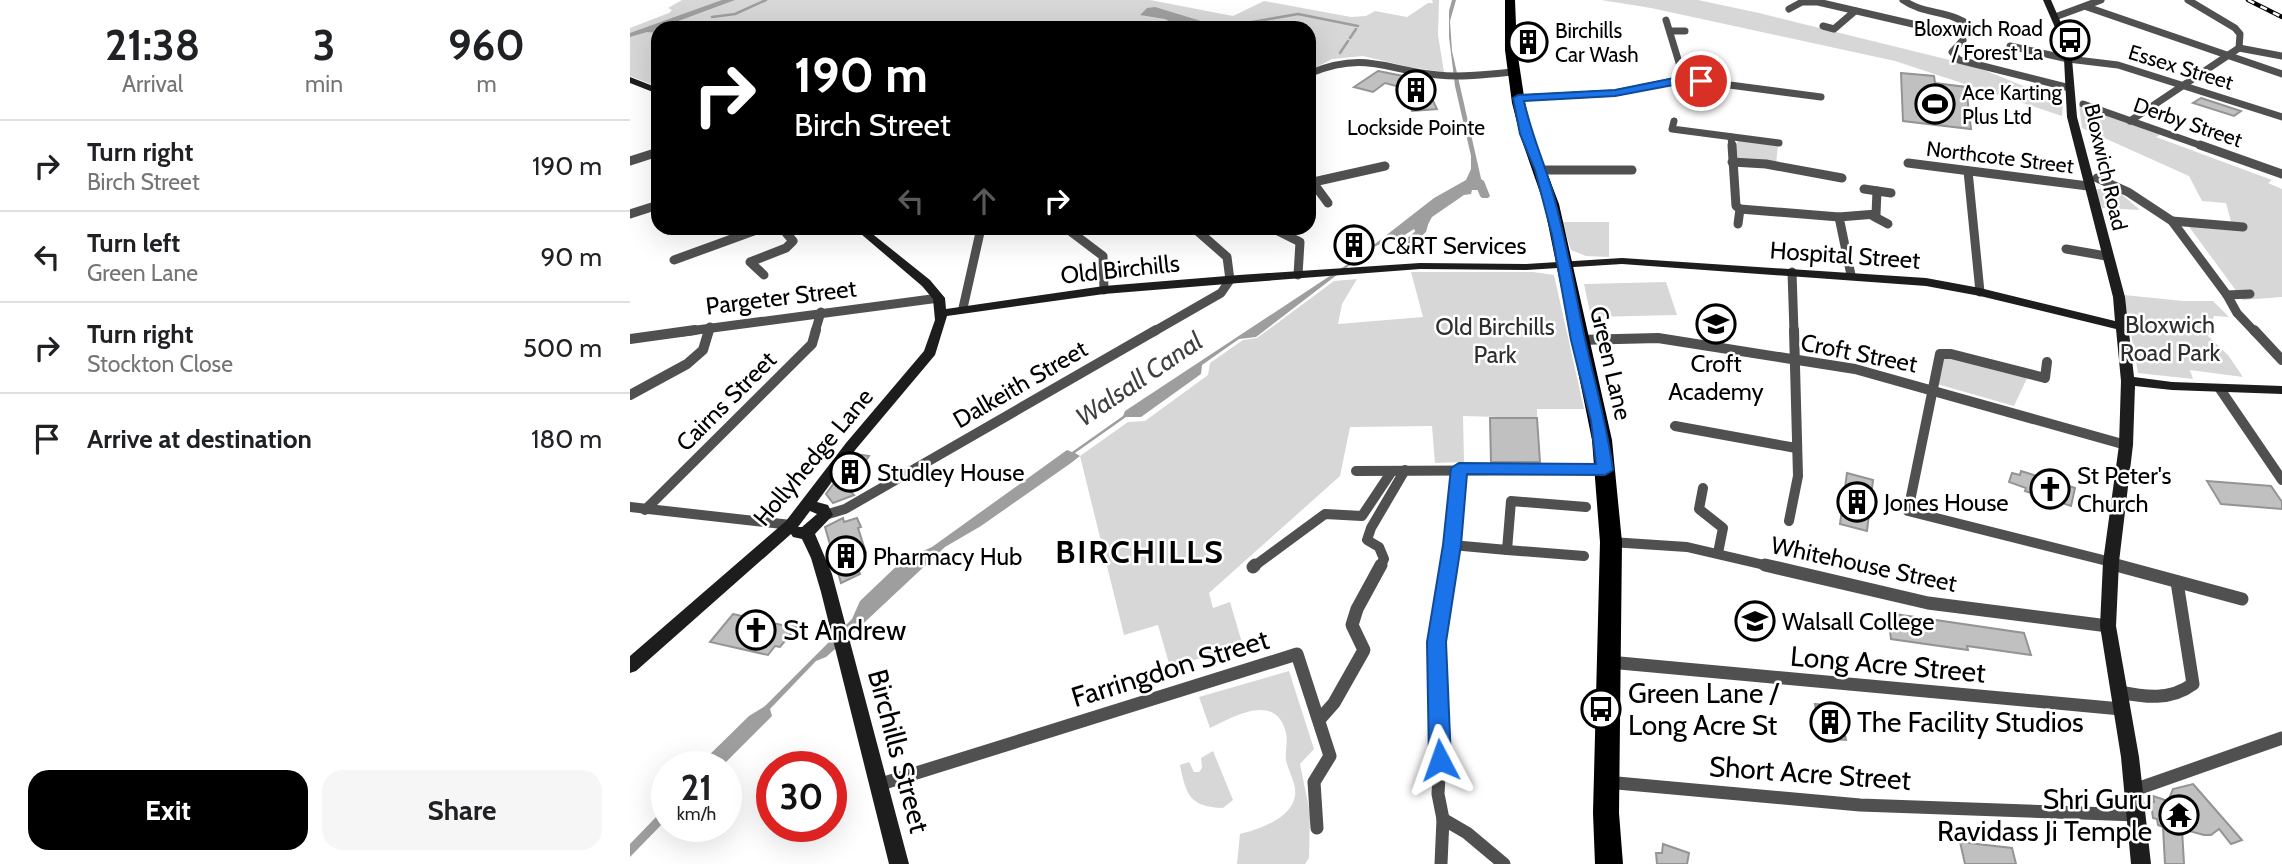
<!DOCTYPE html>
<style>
body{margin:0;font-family:Cabin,sans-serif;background:#f6f6f6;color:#202124;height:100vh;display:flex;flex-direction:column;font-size:26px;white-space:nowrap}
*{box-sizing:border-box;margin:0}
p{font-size:23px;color:#757577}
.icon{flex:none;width:38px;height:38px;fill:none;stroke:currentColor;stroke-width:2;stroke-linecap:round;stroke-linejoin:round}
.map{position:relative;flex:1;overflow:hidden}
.details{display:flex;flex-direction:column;background:#fff;width:630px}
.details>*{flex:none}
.banner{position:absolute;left:21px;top:21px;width:665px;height:214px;border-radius:21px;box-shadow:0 7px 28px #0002;background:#000;color:#fff;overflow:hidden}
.speed{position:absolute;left:21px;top:751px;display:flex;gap:14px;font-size:35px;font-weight:700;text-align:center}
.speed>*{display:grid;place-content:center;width:91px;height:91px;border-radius:50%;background:#fff;box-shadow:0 7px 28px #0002;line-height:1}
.speed small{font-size:18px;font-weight:400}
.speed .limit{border:10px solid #d22;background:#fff;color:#111}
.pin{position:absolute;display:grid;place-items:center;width:60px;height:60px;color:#fff;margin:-30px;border:4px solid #fff;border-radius:50%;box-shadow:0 2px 7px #0007}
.me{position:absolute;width:77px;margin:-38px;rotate:356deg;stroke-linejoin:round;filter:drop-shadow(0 0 5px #0008)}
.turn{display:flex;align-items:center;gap:24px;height:147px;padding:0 28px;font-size:32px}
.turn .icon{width:91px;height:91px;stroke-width:2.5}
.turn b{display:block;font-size:49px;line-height:60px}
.lanes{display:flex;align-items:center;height:66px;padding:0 28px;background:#0003;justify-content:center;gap:35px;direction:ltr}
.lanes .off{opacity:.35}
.eta{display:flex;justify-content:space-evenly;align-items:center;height:119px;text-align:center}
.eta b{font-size:42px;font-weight:700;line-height:49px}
.action{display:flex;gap:14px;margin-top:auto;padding:14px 28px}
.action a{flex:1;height:80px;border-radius:21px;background:#000;color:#fff;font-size:28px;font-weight:700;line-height:80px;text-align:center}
.action a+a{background:#f6f6f6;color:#202124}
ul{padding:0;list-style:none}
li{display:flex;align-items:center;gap:21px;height:91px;padding:0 28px;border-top:2px solid #e0e0e0}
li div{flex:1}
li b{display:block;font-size:26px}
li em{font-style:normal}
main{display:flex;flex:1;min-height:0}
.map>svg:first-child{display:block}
</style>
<main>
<section class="details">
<div class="eta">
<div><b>21:38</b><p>Arrival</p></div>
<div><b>3</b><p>min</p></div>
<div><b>960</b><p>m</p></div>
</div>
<ul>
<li><svg class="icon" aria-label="right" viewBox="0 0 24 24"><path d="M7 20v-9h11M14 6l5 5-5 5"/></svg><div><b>Turn right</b><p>Birch Street</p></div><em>190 m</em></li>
<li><svg class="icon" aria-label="left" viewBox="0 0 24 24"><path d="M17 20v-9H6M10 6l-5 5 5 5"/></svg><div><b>Turn left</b><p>Green Lane</p></div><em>90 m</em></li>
<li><svg class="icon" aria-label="right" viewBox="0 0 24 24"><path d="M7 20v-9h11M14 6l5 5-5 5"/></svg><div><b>Turn right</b><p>Stockton Close</p></div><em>500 m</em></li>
<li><svg class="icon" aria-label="arrive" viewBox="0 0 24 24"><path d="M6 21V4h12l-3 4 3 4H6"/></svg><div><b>Arrive at destination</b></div><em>180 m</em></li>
</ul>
<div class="action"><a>Exit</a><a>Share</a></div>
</section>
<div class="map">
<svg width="1652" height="864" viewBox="0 0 1652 864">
<rect width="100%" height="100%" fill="#fff"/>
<!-- green -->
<g fill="#d7d7d7">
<path d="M52 0H520L603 16 634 1 721 17 736 16 745 11 777 17 798 3H803L802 0H809L808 35 814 72 779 67 733 56 702 59 679 71V28H28V87L0 76V28L39 13 42 10 38 8Z"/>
<path d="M971 0H1068L1129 13 1344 66 1433 102 1432 116 1265 61 1021 8Z"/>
<path d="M1449 105 1530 135 1526 137 1642 180 1638 183 1652 189V297L1613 300 1557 224 1602 225 1596 203 1572 201 1559 176 1452 128Z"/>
<path d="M1109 140 1148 145 1146 164 1108 160 1106 144Z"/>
<path d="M1482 186 1510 210 1472 208 1465 190Z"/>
<path d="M932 222H979V257L956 256 941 250Z"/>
<path d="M781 272H903L924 275 954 409H907V418L833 416 834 462 805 463 802 426 720 427 710 476 579 593 583 608 600 602 613 646 540 667 528 625 494 635 450 456 498 422 515 421 578 375 580 363 613 340 627 338 704 281 727 279 712 304 708 324 793 317Z"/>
<path d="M1036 282 1047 315 961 317 954 284Z"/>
<path d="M1494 295 1553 301H1583L1599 317 1584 316 1578 336 1598 355 1613 377 1560 370 1563 379 1508 373Z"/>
<path d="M1318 355 1398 376 1384 406 1307 384 1313 358Z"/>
<path d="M659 671 684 749 670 764 680 813 679 858 675 864H607L610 834C628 830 662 818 665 796 667 784 658 771 656 760 655 751 658 741 656 733 646 691 603 717 580 728L569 697Z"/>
<path d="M583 751 603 800 593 808C560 807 556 795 550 765L559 762 564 772H569L572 768 571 758Z"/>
</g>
<!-- water -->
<g fill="#9e9e9e">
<path d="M92 0H105L24 30 27 33 17 32 0 37V33Z"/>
<path d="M822 0H826L820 21 822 51 855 196 852 190H842L841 194 834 195 802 217 793 233H786L784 229 764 242 758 240 742 248 626 337 609 339 572 365 571 374 511 417H496L445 453 450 456 441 463 351 526 315 547 221 635 196 657 186 661 140 709 142 716 92 766H68L119 716 135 706 222 619 230 601 273 560 302 547 437 450 442 452 493 416 495 411 727 258 804 198 836 180 841 169V156L825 86 819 37V11Z"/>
<path d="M525 7 571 21 572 22 550 27 535 19 510 15 517 8Z"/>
<path d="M37 801V819L0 857V844L29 814Z"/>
</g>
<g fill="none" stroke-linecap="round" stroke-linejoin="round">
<!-- stream -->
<g stroke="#9e9e9e" stroke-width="2.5">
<path d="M82 17 105 14 136 0"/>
<path d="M569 23 578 28"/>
<path d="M583 26H592"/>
<path d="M599 26 668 14 728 26"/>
<path d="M720 38 726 29"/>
<path d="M710 53 718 41"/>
</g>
<!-- canal -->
<g fill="#9e9e9e" fill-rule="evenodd">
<path d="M849 178 854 181 860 196 858 198H852L850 196 844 181Z"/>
<path d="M794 218 799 221 796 232 775 251H767V247L788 229 789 221Z"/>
</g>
</g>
<!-- building -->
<g fill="#c0c0c0" stroke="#949494" stroke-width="2">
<path d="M748 71 793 80 807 109 782 111 774 88 755 83 743 92 724 87Z"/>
<path d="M1271 73 1304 76 1305 83 1336 87 1341 129 1273 121Z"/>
<path d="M1571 98 1611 111 1604 116 1563 103Z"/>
<path d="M860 418H907L910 462H861Z"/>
<path d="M225 454 239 456 217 488 224 495 203 503 196 494Z"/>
<path d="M1391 471 1445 488 1441 506 1395 491 1396 488 1379 482 1382 473 1390 475Z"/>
<path d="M1217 473 1243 480 1237 531 1210 524Z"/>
<path d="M1577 481 1641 486 1652 502V509L1591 504Z"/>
<path d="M213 518 214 522 227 518 231 527 228 528 236 553 229 556 233 566 228 569 230 574 211 583 195 527Z"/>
<path d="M1258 613 1394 633 1401 655 1337 646 1338 650 1261 639Z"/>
<path d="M103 614 156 626 160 621 170 623 150 647 145 646 138 655 80 642Z"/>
<path d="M1185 704 1209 706 1216 740 1191 738Z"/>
<path d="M1563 784 1612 840 1601 844 1589 829 1581 835H1574L1552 829 1554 864H1535L1533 827 1528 825 1527 819 1523 818 1521 802H1524L1523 796 1538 801 1543 789Z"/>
<path d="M1330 842 1382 848 1386 864H1335Z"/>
<path d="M1033 844 1059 853 1057 864H1027L1026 853H1032Z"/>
</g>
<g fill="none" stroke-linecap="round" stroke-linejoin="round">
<!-- street-far3 -->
<g stroke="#505050" stroke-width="7">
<path d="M1273 0C1294 15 1320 10 1340 26L1337 34"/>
<path d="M1457 7 1652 74"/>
<path d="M1159 9 1172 2H1188L1326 34"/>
<path d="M1425 17 1471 0"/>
<path d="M1036 20 1054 79"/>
<path d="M1193 26 1204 29 1225 11"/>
<path d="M1040 31H1055"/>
<path d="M1333 40 1322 52 1329 60 1440 88"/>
<path d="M1380 46 1438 59 1488 65 1652 117"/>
<path d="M1609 48 1652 56"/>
<path d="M681 73C736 51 755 70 808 75 833 78 859 74 884 72"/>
<path d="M888 98 985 93 1054 79 1191 97"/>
<path d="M1453 104 1575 147"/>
<path d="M1044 121 1042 129 1149 143"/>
<path d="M1500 121 1609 48 1610 34 1605 28 1558 0"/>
<path d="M1101 137 1102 147"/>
</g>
<!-- street-far2 -->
<g stroke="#505050" stroke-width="9">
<path d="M1102 145 1106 206 1110 209 1108 224"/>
<path d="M1570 145 1652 174"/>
<path d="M0 161 28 152"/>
<path d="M1102 162 1136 164 1212 178"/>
<path d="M1278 163 1458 186"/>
<path d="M911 170H1002"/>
<path d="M1338 171 1350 292"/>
<path d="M1467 178 1498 192 1542 221 1597 295 1607 313 1625 332"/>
<path d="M681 180 698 203"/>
<path d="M679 183 755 166"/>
<path d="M1234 189 1261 193"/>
<path d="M1110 209 1209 217"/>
<path d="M0 214 28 205"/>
<path d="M1243 216 1258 224"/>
<path d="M1542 221 1613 227"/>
<path d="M436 228 473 256 474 290"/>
<path d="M642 228 670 242 668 275"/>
<path d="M1436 249 1476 256"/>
<path d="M44 260 132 228"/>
<path d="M1162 272 1164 332"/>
<path d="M134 275 120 262 156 248 163 241 152 228"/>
<path d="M1221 275 1209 217 1246 214 1247 191"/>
<path d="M1597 295 1620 294"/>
<path d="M333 308 351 228"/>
<path d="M52 332 309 298"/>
<path d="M78 332 80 327"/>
<path d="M185 332 191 312"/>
<path d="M523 332 591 293 600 280 597 257 564 228"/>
</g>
<!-- street-far1 -->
<g stroke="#505050" stroke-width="10">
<path d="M1624 330 1652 360"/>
<path d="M0 339 65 330"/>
<path d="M948 340 1028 338 1225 369 1496 445"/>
<path d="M1417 362 1415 378 1321 354H1310L1278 511 1481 562"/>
<path d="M1590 389 1652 480"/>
<path d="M0 395 57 364 73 350 79 330"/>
<path d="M1045 426 1166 448"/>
<path d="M726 471 975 470"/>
<path d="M1073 488 1069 509 1093 528 1088 553"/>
<path d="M0 507 161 525"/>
<path d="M15 510 182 344 186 330"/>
<path d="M195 515 215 509 526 330"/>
<path d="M1159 521 1168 476 1164 330"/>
<path d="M981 542 1057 547 1143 567"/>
<path d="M822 545 877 550 881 501 956 507"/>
<path d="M877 550 954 556"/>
<path d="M1481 564 1492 567"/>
<path d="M623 567 695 514 732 516 762 471"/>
<path d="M750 567 754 559 749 547 737 540 741 528 775 470"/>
<path d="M818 567 829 468"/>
</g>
<!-- street -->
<g stroke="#505050" stroke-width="13">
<path d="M1135 565 1298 603 1478 626"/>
<path d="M1486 565 1612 599"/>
<path d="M623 567 625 565"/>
<path d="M979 662 1491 709"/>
<path d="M1489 692C1515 697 1540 701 1563 684L1547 582"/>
<path d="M689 720 704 703 734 650 722 625 727 609 751 565"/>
<path d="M976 782 1230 805 1507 815"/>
<path d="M251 784 667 654 700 756 684 782 687 828"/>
<path d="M1504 790 1652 738"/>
<path d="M813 819 837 833 874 864"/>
<path d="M811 864 813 819 808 794 810 760 806 642 819 565"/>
</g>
<!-- secondary -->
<g fill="#1d1d1d" fill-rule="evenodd">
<path d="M1413 0H1421L1438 39 1442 59 1447 117 1495 297 1504 377 1542 382 1652 386V394L1542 390 1505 386 1503 445 1489 562 1486 626 1509 757 1521 864H1501L1491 757 1470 626 1473 562 1489 445 1491 381 1486 329 1350 296 1296 286 992 264 896 270 790 269 609 283 474 294 317 316 305 355 226 449 187 502 198 505 203 515 185 534 202 574 279 864H259L191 592 181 558 172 539 163 537 161 534 6 671 0 673V656L156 521 216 443 294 351 305 320 303 299 292 286 224 228H235L300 280 315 298 316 309 474 286 609 275 790 263 896 264 992 258 1296 278 1350 288 1485 321 1483 297 1437 117 1434 59 1430 39ZM180 511 187 514 172 527H168Z"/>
<path d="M0 77 28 88V94L0 83Z"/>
</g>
<!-- highway -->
<path fill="#000" fill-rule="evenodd" d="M875 0H885L887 50 895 103 904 138 929 204 982 440 992 542 989 813 993 864H965L963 813 970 542 962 440 914 204 891 138 882 103 875 50Z"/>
<!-- rail casing -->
<g stroke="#000" stroke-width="4.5">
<path id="rail" d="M1618 0 1652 17"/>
</g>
<!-- rail -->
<use href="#rail" stroke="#fff" stroke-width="2.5" stroke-dasharray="7" stroke-linecap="butt"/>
</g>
<!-- route -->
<path fill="#1a73e8" stroke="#114b97" stroke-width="2" d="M1054 76 1076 81 1071 84 1054 83 985 96 894 101C901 134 915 164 924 197 937 244 945 292 955 339 965 383 977 425 983 470L975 475 837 474 831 545 816 642 821 760 817 766 810 769 802 766 799 760 797 642 813 545 821 468 829 463 966 464 961 421 941 340 922 235 905 170 890 134 883 98 888 95 985 90Z"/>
<!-- icons -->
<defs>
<g id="bus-ring" transform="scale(2.0125)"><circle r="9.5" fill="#fff" stroke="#000" stroke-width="1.5"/><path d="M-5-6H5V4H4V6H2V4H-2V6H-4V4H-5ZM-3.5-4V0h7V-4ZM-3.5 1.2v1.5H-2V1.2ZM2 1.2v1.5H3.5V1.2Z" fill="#000"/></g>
<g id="building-ring" transform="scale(2.0125)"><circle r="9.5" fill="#fff" stroke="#000" stroke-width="1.5"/><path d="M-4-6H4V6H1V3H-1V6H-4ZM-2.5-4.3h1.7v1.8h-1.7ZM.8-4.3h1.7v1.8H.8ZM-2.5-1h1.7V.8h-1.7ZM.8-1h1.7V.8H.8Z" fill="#000"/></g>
<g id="stadium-ring" transform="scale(2.0125)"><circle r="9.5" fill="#fff" stroke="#000" stroke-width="1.5"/><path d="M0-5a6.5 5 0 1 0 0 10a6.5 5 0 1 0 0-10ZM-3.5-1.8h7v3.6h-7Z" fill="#000"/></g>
<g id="school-ring" transform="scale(2.0125)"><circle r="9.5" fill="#fff" stroke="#000" stroke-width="1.5"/><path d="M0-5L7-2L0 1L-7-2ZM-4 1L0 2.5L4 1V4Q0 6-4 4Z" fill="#000"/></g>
<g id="church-ring" transform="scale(2.0125)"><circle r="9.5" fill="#fff" stroke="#000" stroke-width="1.5"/><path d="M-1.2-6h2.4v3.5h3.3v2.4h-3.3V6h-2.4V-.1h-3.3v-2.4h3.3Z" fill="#000"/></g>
<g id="university-ring" transform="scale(2.0125)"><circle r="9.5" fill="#fff" stroke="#000" stroke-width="1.5"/><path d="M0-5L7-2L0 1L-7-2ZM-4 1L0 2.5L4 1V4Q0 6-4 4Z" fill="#000"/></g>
<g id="temple-ring" transform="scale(2.0125)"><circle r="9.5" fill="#fff" stroke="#000" stroke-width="1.5"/><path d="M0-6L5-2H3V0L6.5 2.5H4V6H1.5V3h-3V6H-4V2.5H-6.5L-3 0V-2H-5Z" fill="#000"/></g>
</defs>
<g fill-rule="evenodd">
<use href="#bus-ring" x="1440" y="40"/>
<use href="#building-ring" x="898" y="42"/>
<use href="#building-ring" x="786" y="90"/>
<use href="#stadium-ring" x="1305" y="104"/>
<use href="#building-ring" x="724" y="245"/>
<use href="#school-ring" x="1086" y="324"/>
<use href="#building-ring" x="220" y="472"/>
<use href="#church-ring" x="1420" y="489"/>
<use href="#building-ring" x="1227" y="502"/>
<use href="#building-ring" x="216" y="556"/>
<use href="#university-ring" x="1125" y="621"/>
<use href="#church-ring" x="126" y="630"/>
<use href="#bus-ring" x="971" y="709"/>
<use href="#building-ring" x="1200" y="722"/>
<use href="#temple-ring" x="1549" y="815"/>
</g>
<g text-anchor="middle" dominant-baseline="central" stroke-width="5" stroke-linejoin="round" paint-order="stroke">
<!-- far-poi labels -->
<g font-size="21" fill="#000" stroke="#fff" text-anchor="start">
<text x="1413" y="28" text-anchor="end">Bloxwich Road<tspan x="1413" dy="24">/ Forest La</tspan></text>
<text x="925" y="30">Birchills<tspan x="925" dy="24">Car Wash</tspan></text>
<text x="1332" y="92">Ace Karting<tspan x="1332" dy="24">Plus Ltd</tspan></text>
<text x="786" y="127" text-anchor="middle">Lockside Pointe</text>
</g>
<!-- far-street labels -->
<g font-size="21" fill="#000" stroke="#fff">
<text transform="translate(1551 67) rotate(17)">Essex Street</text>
<text transform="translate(1558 122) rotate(19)">Derby Street</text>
<text transform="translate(1370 157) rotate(7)">Northcote Street</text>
<text transform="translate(1476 167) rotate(77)">Bloxwich Road</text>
</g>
<!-- poi labels -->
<g font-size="24" fill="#000" stroke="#fff" text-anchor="start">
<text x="751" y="245">C&amp;RT Services</text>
<text x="1086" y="363" text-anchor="middle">Croft<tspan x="1086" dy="28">Academy</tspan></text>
<text x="247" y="472">Studley House</text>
<text x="1447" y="475">St Peter's<tspan x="1447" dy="28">Church</tspan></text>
<text x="1254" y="502">Jones House</text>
<text x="243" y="556">Pharmacy Hub</text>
<text x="1152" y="621">Walsall College</text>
</g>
<!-- street labels -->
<g font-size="24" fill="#000" stroke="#fff">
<text transform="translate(1215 255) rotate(4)">Hospital Street</text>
<text transform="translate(490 269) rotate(-6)">Old Birchills</text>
<text transform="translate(151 297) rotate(-7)">Pargeter Street</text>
<text transform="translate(1229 353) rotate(11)">Croft Street</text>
<text transform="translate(981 363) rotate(77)">Green Lane</text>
<text transform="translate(390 384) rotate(-30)">Dalkeith Street</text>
<text transform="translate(96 401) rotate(-45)">Cairns Street</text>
<text transform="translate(183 457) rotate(-50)">Hollyhedge Lane</text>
<text transform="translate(1234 564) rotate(12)">Whitehouse Street</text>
</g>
<!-- park labels -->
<g font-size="24" fill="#2e2e2e" stroke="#fff">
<text x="1540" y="324">Bloxwich<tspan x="1540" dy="28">Road Park</tspan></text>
<text x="865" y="326">Old Birchills<tspan x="865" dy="28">Park</tspan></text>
</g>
<!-- water labels -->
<g font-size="26" font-style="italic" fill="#3f3f3f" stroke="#fff">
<text transform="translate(509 379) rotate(-34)">Walsall Canal</text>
</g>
<!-- near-poi labels -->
<g font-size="28" fill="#000" stroke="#fff" text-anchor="start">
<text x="153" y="630">St Andrew</text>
<text x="998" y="693">Green Lane /<tspan x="998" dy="32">Long Acre St</tspan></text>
<text x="1227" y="722">The Facility Studios</text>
<text x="1522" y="799" text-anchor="end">Shri Guru<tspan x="1522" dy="32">Ravidass Ji Temple</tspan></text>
</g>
<!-- near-street labels -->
<g font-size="28" fill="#000" stroke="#fff">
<text transform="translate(1258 664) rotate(5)">Long Acre Street</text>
<text transform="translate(540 668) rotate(-17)">Farringdon Street</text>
<text transform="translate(269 751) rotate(75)">Birchills Street</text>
<text transform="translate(1180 773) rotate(4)">Short Acre Street</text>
</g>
<!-- district labels -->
<g font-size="32" font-weight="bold" letter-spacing="2" fill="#000" stroke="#fff">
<text x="510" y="551">BIRCHILLS</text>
</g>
</g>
</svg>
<div class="speed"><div>21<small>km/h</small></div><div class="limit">30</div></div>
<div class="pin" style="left:1071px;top:81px;background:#d93025"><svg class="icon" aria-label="arrive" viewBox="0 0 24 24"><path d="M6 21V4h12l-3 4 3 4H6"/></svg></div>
<svg class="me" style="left:810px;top:760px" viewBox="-20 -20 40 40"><path d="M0-17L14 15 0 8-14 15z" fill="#1a73e8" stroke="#fff" stroke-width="4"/></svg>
<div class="banner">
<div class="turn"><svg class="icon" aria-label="right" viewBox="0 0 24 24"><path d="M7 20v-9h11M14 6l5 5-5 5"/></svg><div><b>190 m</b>Birch Street</div></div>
<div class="lanes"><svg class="icon off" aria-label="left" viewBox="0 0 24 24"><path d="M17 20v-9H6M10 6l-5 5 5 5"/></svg><svg class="icon off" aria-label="ahead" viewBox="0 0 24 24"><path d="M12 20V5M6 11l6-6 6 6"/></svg><svg class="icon" aria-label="right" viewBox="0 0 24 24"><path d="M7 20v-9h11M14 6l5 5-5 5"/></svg></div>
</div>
</div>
</main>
